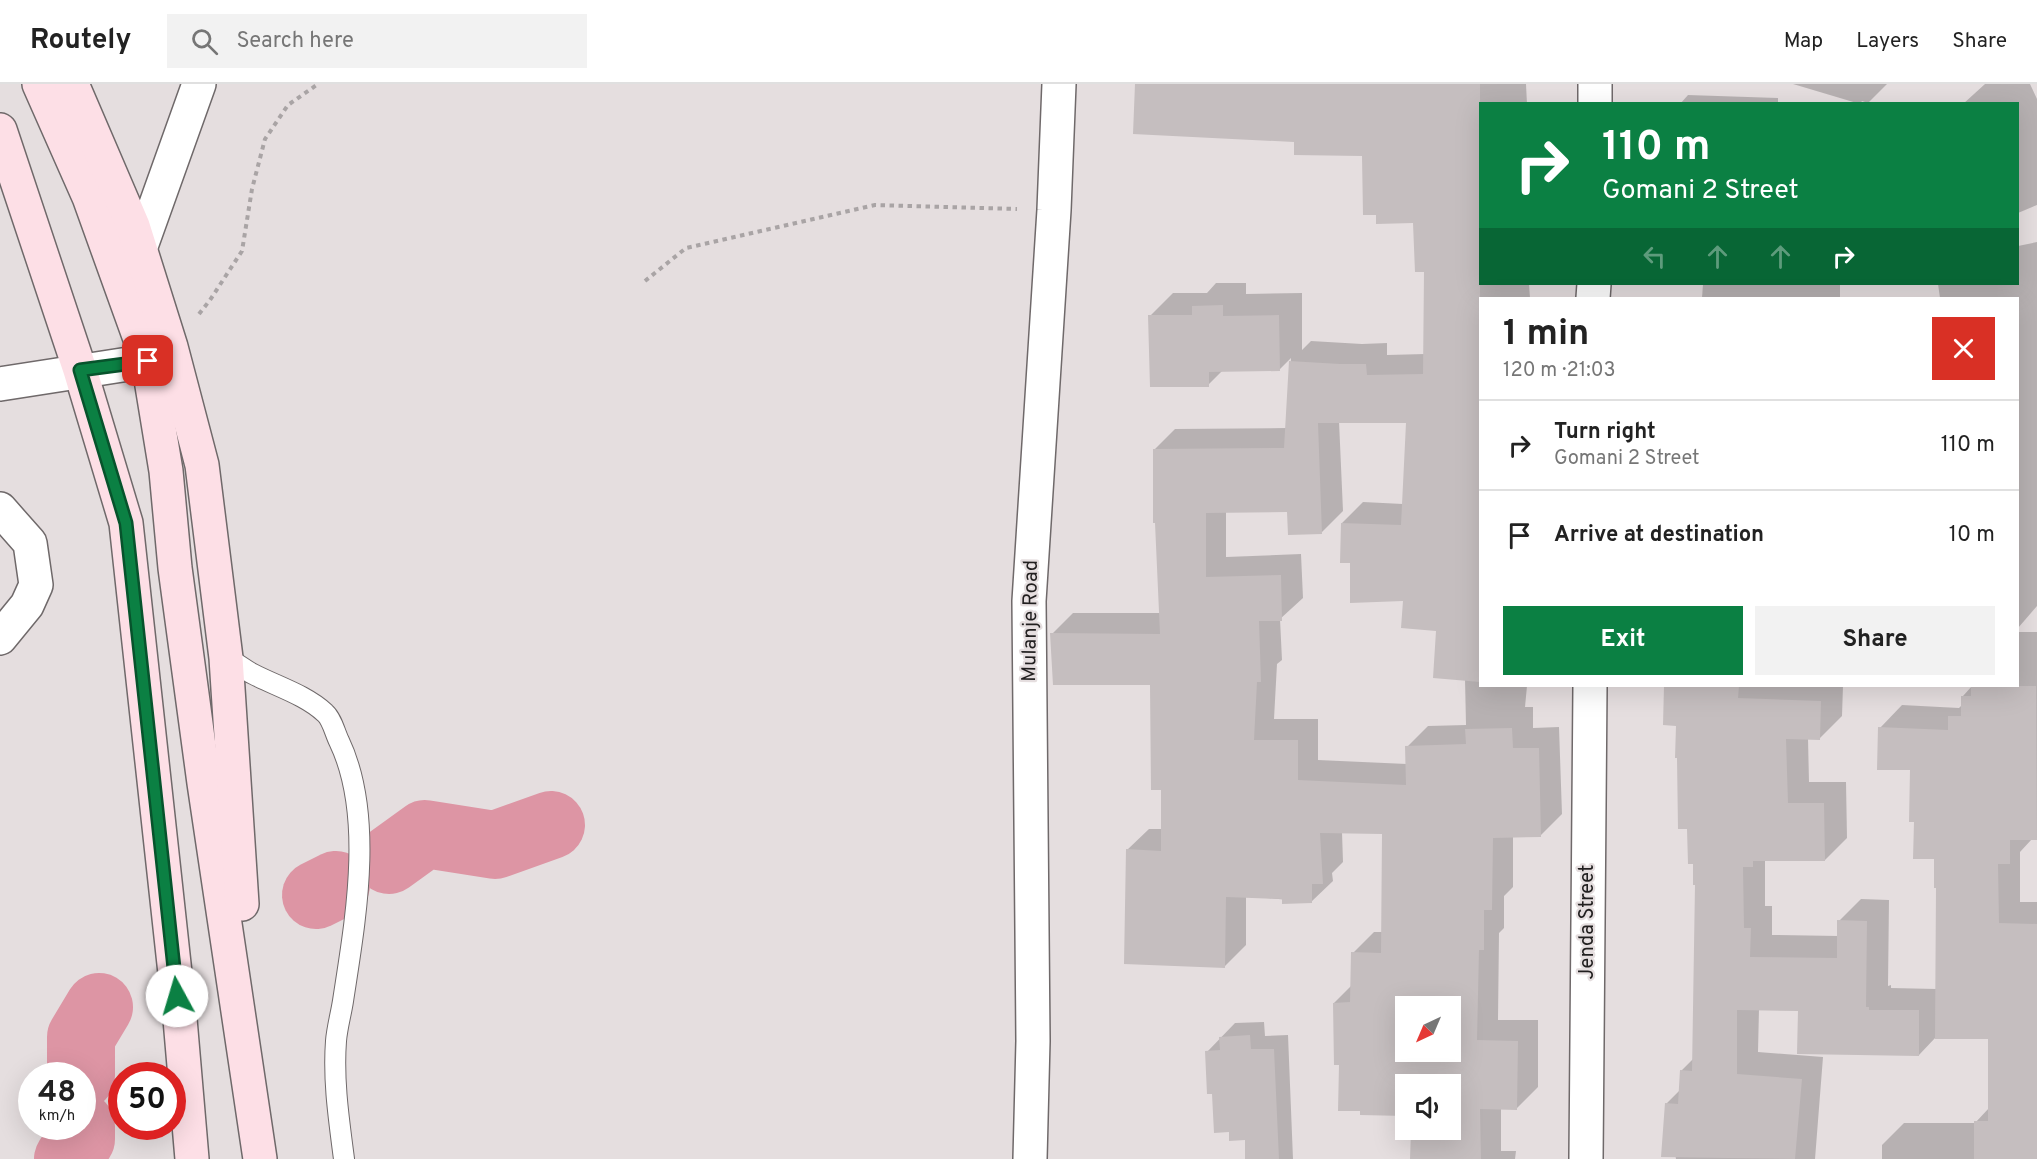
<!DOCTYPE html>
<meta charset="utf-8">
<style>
body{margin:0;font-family:Overpass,sans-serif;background:#f2f2f2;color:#222;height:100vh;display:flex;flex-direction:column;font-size:22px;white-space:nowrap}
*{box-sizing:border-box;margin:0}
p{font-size:20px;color:#767676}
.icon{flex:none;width:33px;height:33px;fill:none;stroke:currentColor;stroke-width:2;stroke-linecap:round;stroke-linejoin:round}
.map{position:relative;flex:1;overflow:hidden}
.sheet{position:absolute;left:1479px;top:213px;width:540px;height:390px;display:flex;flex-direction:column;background:#fff;border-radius:0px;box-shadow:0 6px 24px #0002}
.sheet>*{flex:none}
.guide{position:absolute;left:1479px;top:18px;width:540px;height:183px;border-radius:0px;box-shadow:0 6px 24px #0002;background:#0b8043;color:#fff;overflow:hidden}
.needle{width:39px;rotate:224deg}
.tools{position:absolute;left:1395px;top:912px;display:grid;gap:12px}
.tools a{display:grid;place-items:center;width:66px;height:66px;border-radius:0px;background:#fff;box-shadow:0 6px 24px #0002;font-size:30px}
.speed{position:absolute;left:18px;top:978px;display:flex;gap:12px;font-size:30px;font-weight:700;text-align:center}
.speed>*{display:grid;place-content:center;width:78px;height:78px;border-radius:50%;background:#fff;box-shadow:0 6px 24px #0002;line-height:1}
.speed small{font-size:15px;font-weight:400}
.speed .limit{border:9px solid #d22;background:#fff;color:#111}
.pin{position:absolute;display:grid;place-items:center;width:51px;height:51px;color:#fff;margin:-26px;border-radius:12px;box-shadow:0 3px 9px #0006}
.me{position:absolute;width:66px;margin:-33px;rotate:354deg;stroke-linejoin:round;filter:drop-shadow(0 0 4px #0008)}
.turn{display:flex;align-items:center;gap:21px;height:126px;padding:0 24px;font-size:27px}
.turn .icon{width:78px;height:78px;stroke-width:2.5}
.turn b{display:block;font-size:42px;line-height:51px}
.lanes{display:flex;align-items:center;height:57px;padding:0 24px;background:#0003;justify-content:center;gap:30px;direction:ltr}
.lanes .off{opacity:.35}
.round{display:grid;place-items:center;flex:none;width:63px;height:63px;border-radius:0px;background:#f2f2f2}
.overview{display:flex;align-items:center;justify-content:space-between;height:102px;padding:0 24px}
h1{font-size:36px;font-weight:700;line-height:45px}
.primary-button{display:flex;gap:12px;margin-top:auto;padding:12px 24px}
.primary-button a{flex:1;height:69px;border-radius:0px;background:#0b8043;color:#fff;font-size:24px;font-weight:700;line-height:69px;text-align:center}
.primary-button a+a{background:#f2f2f2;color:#222}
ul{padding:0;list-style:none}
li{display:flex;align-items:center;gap:18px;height:90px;padding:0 24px;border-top:2px solid #e0e0e0}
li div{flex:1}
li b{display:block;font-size:22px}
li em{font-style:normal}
header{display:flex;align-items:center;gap:36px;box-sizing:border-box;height:84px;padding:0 30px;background:#fff;border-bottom:2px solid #e0e0e0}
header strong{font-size:28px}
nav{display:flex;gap:33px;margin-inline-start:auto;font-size:21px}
.search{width:420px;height:54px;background:#f2f2f2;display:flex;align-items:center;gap:15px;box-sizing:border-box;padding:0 21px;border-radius:0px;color:#767676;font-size:22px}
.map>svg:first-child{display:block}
</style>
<header>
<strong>Routely</strong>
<div class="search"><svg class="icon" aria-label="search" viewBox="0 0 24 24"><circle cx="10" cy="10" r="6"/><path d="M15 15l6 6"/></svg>Search here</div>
<nav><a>Map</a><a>Layers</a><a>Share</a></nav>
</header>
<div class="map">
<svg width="2037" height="1075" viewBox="0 0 2037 1075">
<rect width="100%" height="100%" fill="#e5dedf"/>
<!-- shadow -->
<g fill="#0003" fill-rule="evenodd">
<path d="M1136 0H1526L1527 20H1480V200H1529L1530 214H1480V602H1527L1525 623H1533V644L1559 643 1562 730 1541 751 1513 752V803L1504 812V844L1499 849 1498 936H1538V1003L1517 1024H1501V1067H1516L1515 1075H1412V1046H1450V1000H1406L1340 979 1334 919 1352 901 1353 869 1374 848H1383V749L1342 748 1343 778 1332 789 1333 797 1311 818 1246 812V861L1225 882 1127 766 1149 745H1162V705L1151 599 1052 550 1073 529H1161L1154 366 1175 345 1287 344 1291 274 1280 285 1223 286 1208 301 1150 232 1173 209H1207L1216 199H1246V210L1302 209V266L1311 257 1362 260 1387 259V271L1425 270V187L1415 138 1363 70 1296 56ZM1339 337H1407L1403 420 1363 418 1342 439 1351 477 1405 515 1438 545 1465 595 1466 641 1428 642 1407 663V680L1318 676V635H1274L1277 580 1282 576 1280 535 1303 514 1301 470 1226 473V427H1289L1322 448 1343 427ZM1406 922H1450V968H1406Z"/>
<path d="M1793 0H1887L1868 19 1862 17 1860 20Z"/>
<path d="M1985 0H2030L2037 15V121L2018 129V20H1963Z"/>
<path d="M1688 11 1778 14V20H1680Z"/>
<path d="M2037 158V522L2018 544V214H1940L1938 200H2018V162Z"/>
<path d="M1703 200H1840V214H1702Z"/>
<path d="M2018 548H2037V754L2032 755 2020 768V818H2037V1075H1882V1061L1904 1039H1975L1989 1024V954L1936 953 1919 971 1799 926 1759 925 1758 968 1823 973 1815 1075H1676L1666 1020 1680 1006 1681 987 1694 974 1697 800 1677 640H1664L1665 602H1843L1842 632 1820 654H1808L1809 698H1846L1847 754 1825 776H1765V822H1772V851L1839 852V837L1861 815 1889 816 1888 902 1891 901V904L1937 905V802L1935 774 1915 737 1911 685 1880 644 1902 621 1959 624 1963 620V612L1972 602H2018Z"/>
<path d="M1264 938 1265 952 1288 951 1293 1075H1247L1246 1055 1230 1047 1213 1009 1207 968 1235 939Z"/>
</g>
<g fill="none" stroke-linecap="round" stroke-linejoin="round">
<!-- river -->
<g stroke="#dd95a4" stroke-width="68">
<path d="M389 776 425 750 495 761 551 741"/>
<path d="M316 811 336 801"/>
<path d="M81 992V953L99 923"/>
<path d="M68 1075 81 1055V1042"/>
</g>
</g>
<!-- building -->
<g fill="#c5bebf" fill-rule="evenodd">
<path d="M1135 0H1480V598L1433 594 1436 547 1401 544 1403 517 1350 519V479H1340L1341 439 1401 441 1406 339H1318L1322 450 1288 451 1287 428 1206 429V493L1281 491 1282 537H1259L1261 598H1257L1254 656H1298V696L1406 701 1405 662 1466 660 1465 645 1512 644 1513 664H1539L1541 753 1493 754 1492 826H1484V866H1479L1477 956 1518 957 1517 1026 1480 1025 1481 1075H1410L1411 1046H1450V1000H1406V1032L1360 1031V1027H1338L1339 981H1334L1333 919 1350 918 1351 868 1381 869 1382 750 1320 749 1323 800H1312V819L1282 820V815L1226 813 1225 884 1124 880 1126 765 1161 767V706H1151L1150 601H1053L1050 549 1160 550 1155 439H1153V365L1284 364 1289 277 1340 280H1366L1367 291 1423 290 1424 188H1415L1413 139 1376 140V131H1363L1362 72 1294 71V58L1133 50ZM1406 922H1450V968H1406Z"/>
<path d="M1223 221V232L1279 231 1280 287 1209 288V303H1150L1148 231H1192V222Z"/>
<path d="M1664 602H1739L1738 614 1821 617 1820 656 1786 655 1788 719H1824L1825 777H1753V783H1743L1744 844H1751L1750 873 1837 874V836L1867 837 1866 923H1869V926H1919V972L1797 970 1798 927 1737 926V990L1802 995 1795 1075 1661 1073 1665 1019 1678 1020 1680 986 1692 987 1695 801H1693V780H1688L1687 745H1678L1677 674H1675L1676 642 1663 641Z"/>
<path d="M1971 602H2036L2037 756H2010V780H1998L1999 839 2037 840V1075H1974V1037H1988V955H1935L1936 804H1934V775H1913L1914 738H1909L1910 686H1877L1878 643 1948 646V632H1961V612H1971Z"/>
<path d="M1250 951 1251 965H1274L1279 1075H1245V1056L1229 1057V1048L1214 1049 1212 1010H1207L1205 967 1220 966 1219 953Z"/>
</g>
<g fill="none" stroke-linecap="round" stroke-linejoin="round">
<!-- service casing -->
<g stroke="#6f696a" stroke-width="22">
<path id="service" d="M226 574C236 578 243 585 253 590 276 602 306 611 325 629 332 635 335 649 339 657 375 732 355 838 343 917 341 930 337 944 336 957 333 997 339 1036 344 1075"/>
</g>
<!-- minor casing -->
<g stroke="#6f696a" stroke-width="36">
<g id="minor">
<path d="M1595 20V0"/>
<path d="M140 165 199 0"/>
<path d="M1593 214 1594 200"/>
<path d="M0 300 148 277"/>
<path d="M0 425 30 459 36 501 27 521 0 554"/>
<path d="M1030 1075 1033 957 1029 517 1054 126 1059 0"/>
<path d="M1586 1075 1590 602"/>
</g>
</g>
<!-- secondary casing -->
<g stroke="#6f696a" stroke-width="36">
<g id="secondary">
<path d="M39 0 89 113 148 277 166 387 175 484 204 699 260 1075"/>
<path d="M72 0 133 142 171 263 202 381 226 574 242 820"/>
<path d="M0 46 80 286 126 439 180 935 192 1075"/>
</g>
</g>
<!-- path -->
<g stroke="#a9a4a5" stroke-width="4" stroke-dasharray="4.5 4.5" stroke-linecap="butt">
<path d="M645 197 686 164 875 121 1017 125"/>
<path d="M199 230 210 216 242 167 252 105 265 55 288 21 318 0"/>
</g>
<!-- service -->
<use href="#service" stroke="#fff" stroke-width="20"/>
<!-- minor -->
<use href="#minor" stroke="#fff" stroke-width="33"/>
<!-- secondary -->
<use href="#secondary" stroke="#fddfe6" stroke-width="33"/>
</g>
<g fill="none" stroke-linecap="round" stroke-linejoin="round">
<!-- route casing -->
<g stroke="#07532c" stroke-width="15">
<path id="route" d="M148 277 80 286 126 439 177 912"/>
</g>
<!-- route -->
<use href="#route" stroke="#0b8043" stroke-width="10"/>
</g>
<g text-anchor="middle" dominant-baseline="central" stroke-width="4.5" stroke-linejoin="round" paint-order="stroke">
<!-- street labels -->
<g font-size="20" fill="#211f1f" stroke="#e5dedf">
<text transform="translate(1031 537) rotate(-89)">Mulanje Road</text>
<text transform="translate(1588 838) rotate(-90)">Jenda Street</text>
</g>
</g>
</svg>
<div class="tools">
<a><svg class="needle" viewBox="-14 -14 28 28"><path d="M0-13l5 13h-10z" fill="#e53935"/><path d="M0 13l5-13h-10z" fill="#767676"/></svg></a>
<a><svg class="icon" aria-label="sound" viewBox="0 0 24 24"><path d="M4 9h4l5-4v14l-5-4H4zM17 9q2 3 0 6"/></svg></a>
</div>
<div class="speed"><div>48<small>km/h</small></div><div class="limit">50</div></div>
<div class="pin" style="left:148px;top:277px;background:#d93025"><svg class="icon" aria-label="arrive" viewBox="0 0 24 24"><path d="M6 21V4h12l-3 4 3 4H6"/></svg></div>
<svg class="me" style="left:177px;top:912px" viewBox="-20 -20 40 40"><circle r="19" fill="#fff"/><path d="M0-13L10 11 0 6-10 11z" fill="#0b8043"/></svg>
<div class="guide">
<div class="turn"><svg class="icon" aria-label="right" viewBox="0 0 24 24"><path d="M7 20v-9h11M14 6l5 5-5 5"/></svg><div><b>110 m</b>Gomani 2 Street</div></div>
<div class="lanes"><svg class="icon off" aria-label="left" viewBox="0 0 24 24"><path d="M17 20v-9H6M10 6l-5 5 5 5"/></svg><svg class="icon off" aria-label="ahead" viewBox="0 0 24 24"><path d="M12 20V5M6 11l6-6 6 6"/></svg><svg class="icon off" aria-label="ahead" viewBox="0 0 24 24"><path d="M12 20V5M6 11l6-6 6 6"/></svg><svg class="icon" aria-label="right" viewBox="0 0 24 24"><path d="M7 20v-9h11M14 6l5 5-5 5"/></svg></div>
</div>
<section class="sheet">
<div class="overview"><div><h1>1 min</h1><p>120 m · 21:03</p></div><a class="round" style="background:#d93025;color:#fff"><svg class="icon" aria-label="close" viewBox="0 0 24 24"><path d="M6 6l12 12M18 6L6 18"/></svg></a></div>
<ul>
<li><svg class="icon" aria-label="right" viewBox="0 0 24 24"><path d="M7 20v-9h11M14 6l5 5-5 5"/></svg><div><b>Turn right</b><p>Gomani 2 Street</p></div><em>110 m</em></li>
<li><svg class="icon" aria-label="arrive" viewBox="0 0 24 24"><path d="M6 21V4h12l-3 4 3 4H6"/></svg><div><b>Arrive at destination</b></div><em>10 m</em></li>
</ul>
<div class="primary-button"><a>Exit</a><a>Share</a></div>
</section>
</div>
